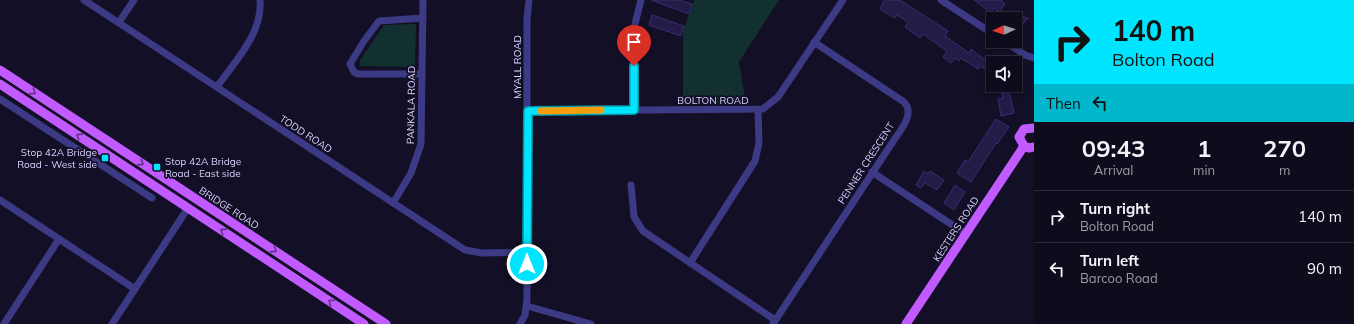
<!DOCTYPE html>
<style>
body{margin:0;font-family:Mulish,sans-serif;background:#171425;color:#f1f3f6;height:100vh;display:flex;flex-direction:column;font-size:15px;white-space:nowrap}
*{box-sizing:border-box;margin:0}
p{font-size:13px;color:#9b9ba3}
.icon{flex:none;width:22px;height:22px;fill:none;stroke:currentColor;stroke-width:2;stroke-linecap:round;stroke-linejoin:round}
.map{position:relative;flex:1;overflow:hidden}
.drawer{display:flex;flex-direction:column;background:#0e0b1c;width:320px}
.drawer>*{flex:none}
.banner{background:#00e5ff;color:#111;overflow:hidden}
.needle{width:26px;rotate:267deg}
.tools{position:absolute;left:986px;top:12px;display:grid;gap:8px}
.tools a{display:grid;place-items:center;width:36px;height:36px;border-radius:0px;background:#0e0b1c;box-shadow:0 2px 6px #0003,0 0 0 1px #2e2b3b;font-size:20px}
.pin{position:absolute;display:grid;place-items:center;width:34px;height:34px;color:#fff;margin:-41px -17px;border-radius:50% 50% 50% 0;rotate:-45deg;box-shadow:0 0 4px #0007}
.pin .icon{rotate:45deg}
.me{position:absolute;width:44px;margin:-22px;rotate:0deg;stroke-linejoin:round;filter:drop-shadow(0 0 3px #0008)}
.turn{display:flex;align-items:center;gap:14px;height:84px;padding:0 12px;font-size:18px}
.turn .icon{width:52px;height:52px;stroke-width:2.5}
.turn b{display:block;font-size:28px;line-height:34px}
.then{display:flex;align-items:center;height:38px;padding:0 12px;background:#0003;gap:8px;font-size:15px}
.eta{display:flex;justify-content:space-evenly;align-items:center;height:68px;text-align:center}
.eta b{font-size:24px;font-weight:700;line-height:28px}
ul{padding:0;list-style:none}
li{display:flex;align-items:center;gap:12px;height:52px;padding:0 12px;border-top:1px solid #2e2b3b}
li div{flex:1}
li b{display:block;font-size:15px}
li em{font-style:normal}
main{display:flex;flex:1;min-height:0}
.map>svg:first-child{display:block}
</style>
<main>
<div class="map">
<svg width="1034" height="324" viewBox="0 0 1034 324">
<rect width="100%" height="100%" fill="#130f26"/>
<!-- green -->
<g fill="#12302f">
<path d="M694 0H779L739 62 746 104H683V31Z"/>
<path d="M416 24 415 67 360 66V60L384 25Z"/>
</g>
<!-- building -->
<g fill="#241b47" stroke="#3b2d73">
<path d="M651 0H679L692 4 689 14Z"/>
<path d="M884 0H900L948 31 945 36 969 53 971 49 989 63 985 69 980 66 978 69 961 58 959 61 955 58 951 63 943 57 947 51 923 34 920 38 905 27 908 22 897 15 895 18 880 9Z"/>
<path d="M974 0H1001L1005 4 999 12 994 8 991 13Z"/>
<path d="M1012 11 1029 19H1026L1021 28 1015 25V19H1008Z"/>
<path d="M652 15 684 26 681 36 649 25Z"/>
<path d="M1000 85H1022V87L1009 90 1014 113 1001 116 998 99 1003 98Z"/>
<path d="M996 119 1009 127 997 144 996 143 971 182 957 173 965 160 968 162Z"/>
<path d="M924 171 928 174 930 171 944 180 937 190 925 183 921 188 916 185Z"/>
<path d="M955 185 965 192 954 210 944 203Z"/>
</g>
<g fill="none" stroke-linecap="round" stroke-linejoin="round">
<!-- minor -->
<g stroke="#3d3a85" stroke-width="7">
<path d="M84 0 465 250 482 253 527 252"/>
<path d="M941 0 993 34"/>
<path d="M119 22 134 0"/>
<path d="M1004 41 1025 55 1034 58"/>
<path d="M422 74H358L354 72 350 64 364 41 379 21 423 18"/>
<path d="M217 87C235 61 263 33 260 0"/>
<path d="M0 99 152 198"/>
<path d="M634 110V28L641 0"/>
<path d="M528 111 763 109 778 97 843 0"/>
<path d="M872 172 966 234"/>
<path d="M631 185 634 217 643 231 775 320"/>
<path d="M0 200 135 289"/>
<path d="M393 203 411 173 421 144 423 0"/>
<path d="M690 263 755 161 759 143 758 110"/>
<path d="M527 306 591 324"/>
<path d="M4 324 59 239"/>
<path d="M112 324 188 208"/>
<path d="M520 324 525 315 527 299V19L529 0"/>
<path d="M773 324 892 143C899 132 916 114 904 102L814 42"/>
</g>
<!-- major -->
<g stroke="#c25bff" stroke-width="9">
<path d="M0 70 386 324"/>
<path d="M0 84 364 324"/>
<path d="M1034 128 1024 129 1019 137 1024 146 1029 148 1034 147"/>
<path d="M906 324 1024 146"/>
</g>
</g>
<!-- one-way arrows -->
<defs><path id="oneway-chevron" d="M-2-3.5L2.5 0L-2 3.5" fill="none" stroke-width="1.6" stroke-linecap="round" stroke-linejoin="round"/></defs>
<g stroke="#623188">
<use href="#oneway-chevron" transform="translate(33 92) rotate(33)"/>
<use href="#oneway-chevron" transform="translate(79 136) rotate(-147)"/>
<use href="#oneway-chevron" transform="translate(141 163) rotate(33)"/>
<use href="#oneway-chevron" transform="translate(223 231) rotate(-147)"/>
<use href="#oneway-chevron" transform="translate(274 250) rotate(33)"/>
<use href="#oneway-chevron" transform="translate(331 302) rotate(-146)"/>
</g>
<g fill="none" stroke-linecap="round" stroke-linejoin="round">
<!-- route casing -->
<g stroke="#0095a6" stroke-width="10">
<path id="route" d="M527 264 528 111 634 110V66"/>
</g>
<!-- route -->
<use href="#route" stroke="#00e5ff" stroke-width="7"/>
<!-- slow -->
<path stroke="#f59e0b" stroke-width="7" d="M541 111 601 110"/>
</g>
<!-- markers -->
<g fill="#00e5ff" stroke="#130f26" stroke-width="1.5">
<rect x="101" y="154" width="8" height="8" rx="2"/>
<rect x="153" y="163" width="8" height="8" rx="2"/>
</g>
<g text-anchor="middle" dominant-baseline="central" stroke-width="3.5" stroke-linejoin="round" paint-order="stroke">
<!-- street labels -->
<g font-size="10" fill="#d9d4ff" stroke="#130f26">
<text transform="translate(517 67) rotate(-90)">MYALL ROAD</text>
<text x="713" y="100">BOLTON ROAD</text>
<text transform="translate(411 105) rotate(-89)">PANKALA ROAD</text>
<text transform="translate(306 134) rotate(33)">TODD ROAD</text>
<text transform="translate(866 163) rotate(-57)">PENNER CRESCENT</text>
<text transform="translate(229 208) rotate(33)">BRIDGE ROAD</text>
<text transform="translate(956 229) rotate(-57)">KESTERS ROAD</text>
</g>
<!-- poi labels -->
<g font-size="10" fill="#d9d4ff" stroke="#130f26" text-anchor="end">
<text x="97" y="152">Stop 42A Bridge<tspan x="97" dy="12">Road - West side</tspan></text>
<text x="165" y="161" text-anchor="start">Stop 42A Bridge<tspan x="165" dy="12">Road - East side</tspan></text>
</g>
</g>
</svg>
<div class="tools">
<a><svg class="needle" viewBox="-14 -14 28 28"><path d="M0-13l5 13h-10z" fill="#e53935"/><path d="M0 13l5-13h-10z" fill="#9b9ba3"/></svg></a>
<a><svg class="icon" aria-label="sound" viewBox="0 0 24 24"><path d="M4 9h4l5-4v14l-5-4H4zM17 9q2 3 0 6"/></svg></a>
</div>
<div class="pin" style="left:634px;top:66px;background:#d93025"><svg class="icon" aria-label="arrive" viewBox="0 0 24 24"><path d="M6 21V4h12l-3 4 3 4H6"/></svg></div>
<svg class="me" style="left:527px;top:264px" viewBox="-20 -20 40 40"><circle r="17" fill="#00e5ff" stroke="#fff" stroke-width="3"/><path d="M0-11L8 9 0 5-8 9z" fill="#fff"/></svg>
</div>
<section class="drawer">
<div class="banner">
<div class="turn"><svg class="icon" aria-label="right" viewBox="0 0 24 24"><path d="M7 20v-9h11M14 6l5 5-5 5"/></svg><div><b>140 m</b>Bolton Road</div></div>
<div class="then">Then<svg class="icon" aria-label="left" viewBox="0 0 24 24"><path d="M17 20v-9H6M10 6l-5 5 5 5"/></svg></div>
</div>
<div class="eta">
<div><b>09:43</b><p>Arrival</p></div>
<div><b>1</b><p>min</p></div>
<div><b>270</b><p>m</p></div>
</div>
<ul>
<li><svg class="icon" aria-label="right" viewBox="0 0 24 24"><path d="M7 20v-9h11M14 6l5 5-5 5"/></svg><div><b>Turn right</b><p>Bolton Road</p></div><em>140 m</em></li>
<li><svg class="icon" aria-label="left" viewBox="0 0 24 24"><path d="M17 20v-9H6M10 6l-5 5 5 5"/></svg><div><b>Turn left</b><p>Barcoo Road</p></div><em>90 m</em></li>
</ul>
</section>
</main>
